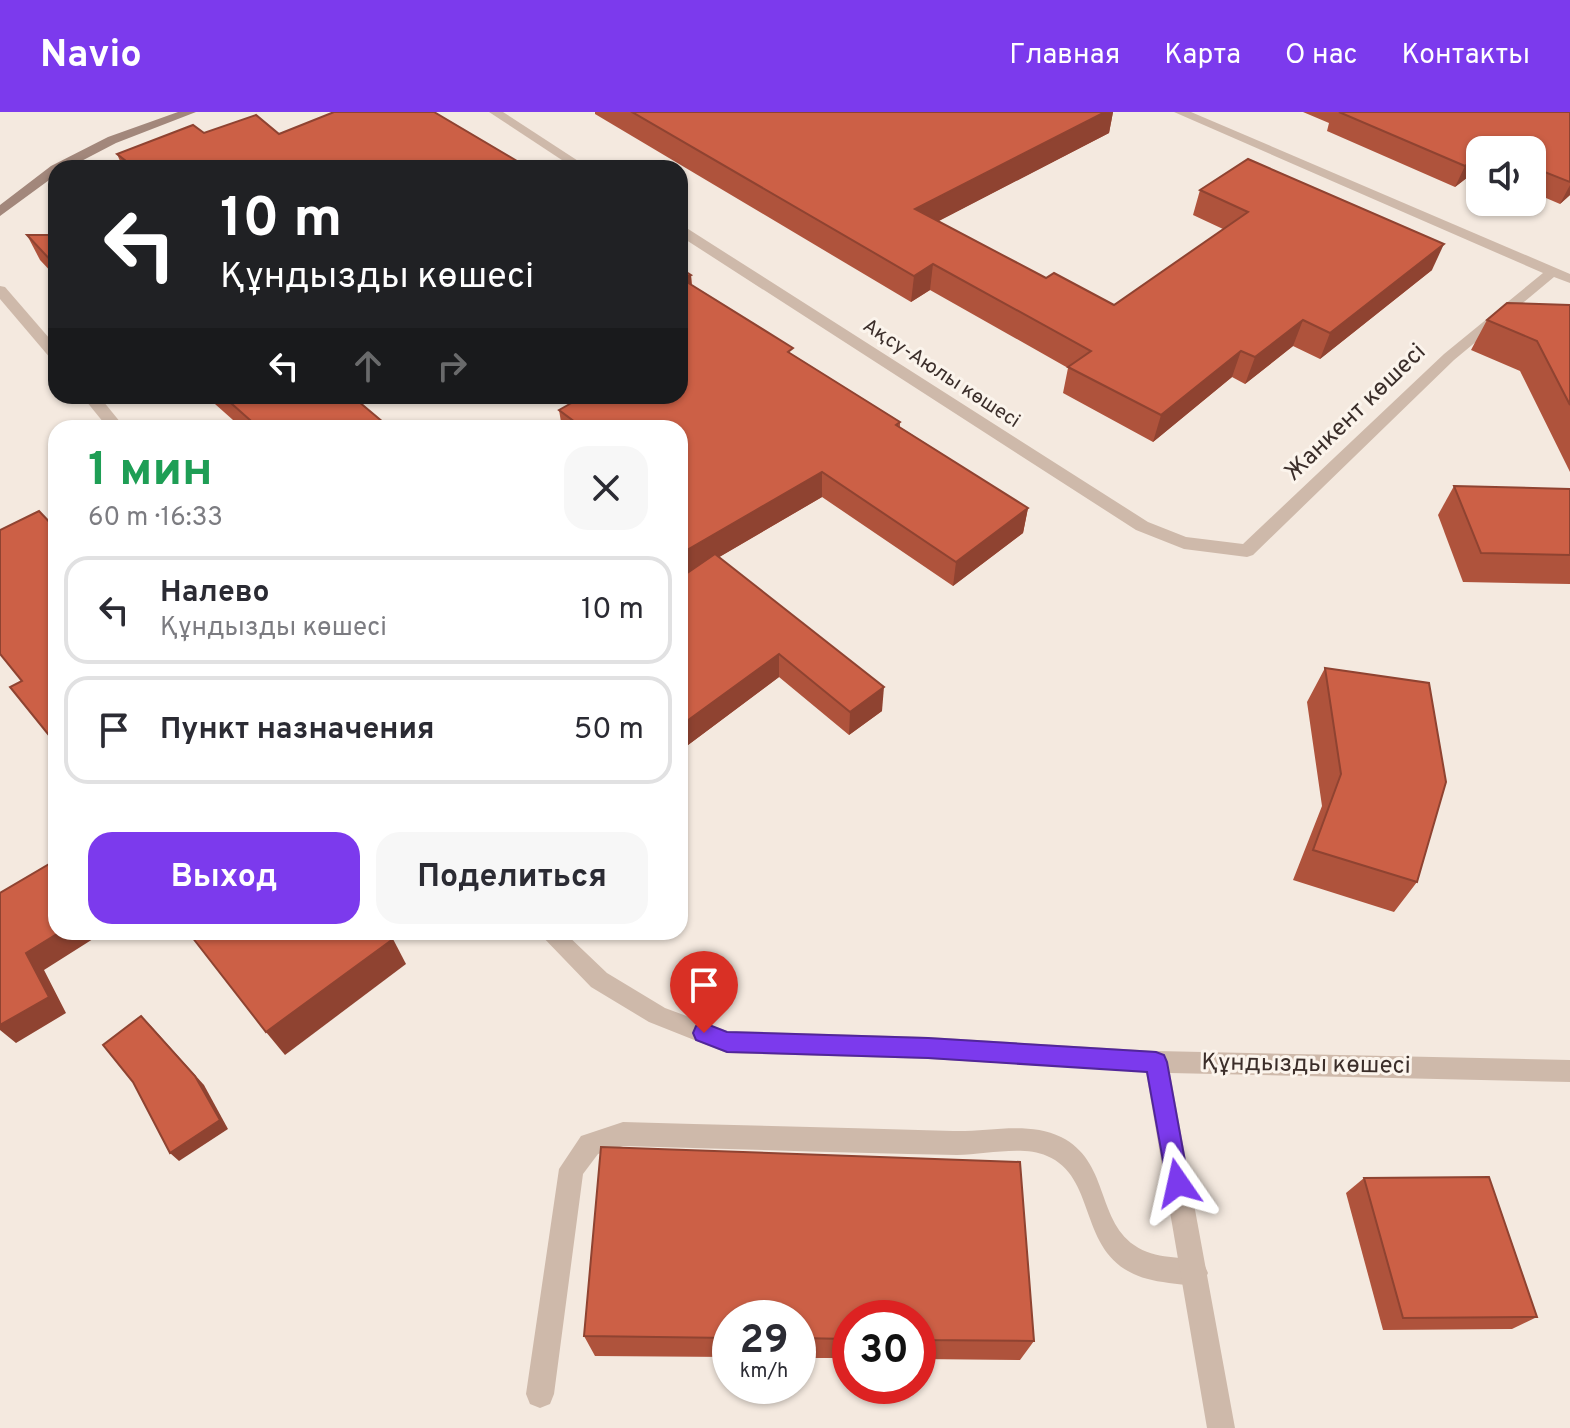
<!DOCTYPE html>
<html lang="ru">
<meta charset="utf-8">
<style>
body{margin:0;font-family:Overpass,sans-serif;background:#f7f7f7;color:#2b2b33;height:100vh;display:flex;flex-direction:column;font-size:30px;white-space:nowrap}
*{box-sizing:border-box;margin:0}
p{font-size:26px;color:#7c7c81}
.icon{flex:none;width:44px;height:44px;fill:none;stroke:currentColor;stroke-width:2;stroke-linecap:round;stroke-linejoin:round}
.map{position:relative;flex:1;overflow:hidden}
.sheet{position:absolute;left:48px;top:308px;width:640px;height:520px;display:flex;flex-direction:column;background:#fff;border-radius:24px;box-shadow:0 2px 6px #0004}
.sheet>*{flex:none}
.banner{position:absolute;left:48px;top:48px;width:640px;height:244px;border-radius:24px;box-shadow:0 2px 6px #0004;background:#202124;color:#fff;overflow:hidden}
.controls{position:absolute;left:1466px;top:24px;display:grid;gap:16px}
.controls a{display:grid;place-items:center;width:80px;height:80px;border-radius:16px;background:#fff;box-shadow:0 2px 6px #0004;font-size:40px}
.speed{position:absolute;left:712px;top:1188px;display:flex;gap:16px;font-size:40px;font-weight:700;text-align:center}
.speed>*{display:grid;place-content:center;width:104px;height:104px;border-radius:50%;background:#fff;box-shadow:0 2px 6px #0004;line-height:1}
.speed small{font-size:20px;font-weight:400}
.speed .limit{border:12px solid #d22;background:#fff;color:#111}
.pin{position:absolute;display:grid;place-items:center;width:68px;height:68px;color:#fff;margin:-82px -34px;border-radius:50% 50% 50% 0;rotate:-45deg;box-shadow:0 0 8px #0007}
.pin .icon{rotate:45deg}
.me{position:absolute;width:88px;margin:-44px;rotate:349deg;stroke-linejoin:round;filter:drop-shadow(0 0 6px #0008)}
.turn{display:flex;align-items:center;gap:28px;height:168px;padding:0 40px;font-size:36px}
.turn .icon{width:104px;height:104px;stroke-width:2.5}
.turn b{display:block;font-size:56px;line-height:68px}
.lanes{display:flex;align-items:center;height:76px;padding:0 40px;background:#0003;justify-content:center;gap:40px;direction:ltr}
.lanes .off{opacity:.35}
.round{display:grid;place-items:center;flex:none;width:84px;height:84px;border-radius:24px;background:#f7f7f7}
.overview{display:flex;align-items:center;justify-content:space-between;height:136px;padding:0 40px}
h1{font-size:48px;font-weight:700;line-height:60px;color:#1e9e55}
.cta{display:flex;gap:16px;margin-top:auto;padding:16px 40px}
.cta a{flex:1;height:92px;border-radius:24px;background:#7c3aed;color:#fff;font-size:32px;font-weight:700;line-height:92px;text-align:center}
.cta a+a{background:#f7f7f7;color:#2b2b33}
ul{padding:0;list-style:none}
li{display:flex;align-items:center;gap:24px;height:108px;margin:0 16px 12px;padding:0 24px;border:4px solid #e1e1e2;border-radius:24px}
li div{flex:1}
li b{display:block;font-size:30px}
li em{font-style:normal}
header{display:flex;align-items:center;gap:48px;box-sizing:border-box;height:112px;padding:0 40px;background:#7c3aed;color:#fff}
header strong{font-size:38px}
nav{display:flex;gap:44px;margin-inline-start:auto;font-size:28px}
.map>svg:first-child{display:block}
</style>
<header>
<strong>Navio</strong>
<nav><a>Главная</a><a>Карта</a><a>О нас</a><a>Контакты</a></nav>
</header>
<div class="map">
<svg width="1570" height="1316" viewBox="0 0 1570 1316">
<rect width="100%" height="100%" fill="#f4e9df"/>
<g fill="none" stroke-linecap="round" stroke-linejoin="round">
<!-- lane -->
<path fill="#ceb9aa" fill-rule="evenodd" d="M623 1010C733 1013 843 1016 953 1019 988 1020 1029 1009 1061 1025 1109 1049 1096 1106 1134 1133 1156 1149 1181 1142 1204 1152L1208 1161 1204 1170C1191 1175 1176 1172 1163 1170 1071 1158 1104 1068 1047 1044 1022 1033 984 1043 957 1043 845 1041 734 1037 623 1034L598 1042 583 1062 554 1282 550 1292 540 1296 530 1292 526 1282 559 1057 581 1024Z"/>
<!-- street -->
<g fill="#ceb9aa" fill-rule="evenodd">
<path d="M489 0H503L589 56H574Z"/>
<path d="M1174 0H1191L1570 162V171L1554 165 1454 248 1253 443 1247 445 1184 437 1136 418 680 124V114L685 115 1148 410 1186 425 1243 432 1444 242 1543 161Z"/>
<path d="M0 174 5 175 56 234V249L51 247 0 187Z"/>
<path d="M82 284H99L125 316H108Z"/>
<path d="M538 820H564L607 861 665 896 727 919 928 925 1156 939 1570 948V970L1170 961 1235 1316H1207L1146 960 928 947 727 941 649 910 591 875Z"/>
</g>
<!-- secondary -->
<path fill="#a2877b" fill-rule="evenodd" d="M178 0H196L116 31 68 56H56V63L0 104V93L51 54 108 25Z"/>
</g>
<!-- wall -->
<g fill="#af533c">
<path d="M595 0H1113L1109 21 938 109 1046 166 1114 193 1223 117 1193 103 1200 78 1432 158 1320 247 1293 234 1245 272 1232 265 1153 330 1063 281 1068 256 930 178 911 190 595 2Z"/>
<path d="M1303 0H1570V83L1560 92 1532 80V38H1480V59L1477 58 1455 75 1327 19 1329 11Z"/>
<path d="M204 21 279 22 519 56H123L117 42Z"/>
<path d="M27 123H56V165L40 148Z"/>
<path d="M691 163 692 173 793 243 900 310V315L1028 396 1023 421 953 474 822 385 719 445 882 599 849 623 779 565 680 639V316H562L559 298 680 284Z"/>
<path d="M1570 193V360L1520 259 1471 238 1487 208Z"/>
<path d="M206 284H381L362 292 390 316H242Z"/>
<path d="M1454 374 1570 377V472L1463 470 1438 403Z"/>
<path d="M1325 556 1417 770 1394 800 1293 768 1322 694 1307 590Z"/>
<path d="M601 1035 1020 1050 1034 1229 1020 1248 918 1247V1206H850V1246H798V1206H730V1245L595 1244 584 1224Z"/>
<path d="M1364 1066 1537 1205 1512 1217 1383 1218 1346 1081Z"/>
</g>
<!-- shaded-wall -->
<g fill="#8f4331">
<path d="M1105 0H1113L1109 21 912 123 915 97Z"/>
<path d="M1480 42V51L1477 58 1455 75 1465 54Z"/>
<path d="M517 49 519 56H505V54Z"/>
<path d="M1570 73V83L1560 92Z"/>
<path d="M1444 132 1432 158 1320 247 1330 221Z"/>
<path d="M933 152 930 178 911 190 914 164Z"/>
<path d="M691 163 692 188 682 167Z"/>
<path d="M1303 208 1293 234 1245 272 1255 245Z"/>
<path d="M1241 239 1232 265 1153 330 1161 303Z"/>
<path d="M343 284H381L348 298Z"/>
<path d="M822 360V385L680 468V442Z"/>
<path d="M1028 396 1023 421 953 474 956 450Z"/>
<path d="M779 542V565L680 639V614Z"/>
<path d="M884 575 882 599 849 623 850 600Z"/>
<path d="M60 820H104L44 858 66 901 16 931 0 918V913L26 841Z"/>
<path d="M393 827 406 852 285 943 266 920Z"/>
<path d="M150 913 204 973 228 1017 179 1049 170 1041Z"/>
</g>
<!-- building -->
<g fill="#cc6046" stroke="#8f4331" stroke-width="2">
<path d="M334 0H434L517 49 505 54 507 56H135L117 42 193 13 204 21 256 3 279 22Z"/>
<path d="M632 0H1105L915 97 1046 166 1054 161 1114 193 1248 100 1200 78 1248 47 1444 132 1330 221 1303 208 1255 245 1241 239 1161 303 1068 255 1091 239 933 152 914 164Z"/>
<path d="M1339 0H1570V70L1532 55V38H1490L1487 37 1480 38V42L1465 54Z"/>
<path d="M27 123H56V154Z"/>
<path d="M680 156 691 163 682 167 793 236 788 240 900 310 896 313 1028 396 956 450 822 360 680 442V316H583L559 298 584 284H680Z"/>
<path d="M1507 191 1570 193V293L1537 229 1487 208Z"/>
<path d="M223 284H352L390 316H259Z"/>
<path d="M1454 374 1570 377V443L1481 441Z"/>
<path d="M39 399 56 417V632L10 575 22 569 0 542V418Z"/>
<path d="M715 442 884 575 850 600 779 542 680 614V466Z"/>
<path d="M1325 556 1429 571 1446 670 1417 770 1313 738 1341 662Z"/>
<path d="M56 748V820H60L26 841 49 885 0 913V781Z"/>
<path d="M198 820H387L393 827 266 920 192 825Z"/>
<path d="M141 904 195 964 220 1008 170 1041 133 970 103 933Z"/>
<path d="M601 1035 1020 1050 1034 1229 918 1228V1206H850V1227L798 1226V1206H730V1226L584 1224Z"/>
<path d="M1489 1065 1537 1205 1403 1206 1364 1066Z"/>
</g>
<!-- route -->
<path fill="#7c3aed" stroke="#51269a" stroke-width="2" d="M704 911 727 920 928 926 1156 940 1164 943 1167 950 1189 1071 1186 1079 1178 1082 1170 1079 1167 1071 1147 960 928 946 727 940 696 928 693 921 696 914Z"/>
<g text-anchor="middle" dominant-baseline="central" stroke-width="6" stroke-linejoin="round" paint-order="stroke">
<!-- far-street labels -->
<g font-size="20" fill="#3b2e2a" stroke="#fbf4ec">
<text transform="translate(941 262) rotate(33)">Ақсу-Аюлы көшесі</text>
</g>
<!-- street labels -->
<g font-size="24" fill="#3b2e2a" stroke="#fbf4ec">
<text transform="translate(1356 301) rotate(-44)">Жанкент көшесі</text>
<text transform="translate(1306 953) rotate(1)">Құндызды көшесі</text>
</g>
</g>
</svg>
<div class="controls">
<a><svg class="icon" aria-label="sound" viewBox="0 0 24 24"><path d="M4 9h4l5-4v14l-5-4H4zM17 9q2 3 0 6"/></svg></a>
</div>
<div class="speed"><div>29<small>km/h</small></div><div class="limit">30</div></div>
<div class="pin" style="left:704px;top:921px;background:#d93025"><svg class="icon" aria-label="arrive" viewBox="0 0 24 24"><path d="M6 21V4h12l-3 4 3 4H6"/></svg></div>
<svg class="me" style="left:1178px;top:1071px" viewBox="-20 -20 40 40"><path d="M0-17L14 15 0 8-14 15z" fill="#7c3aed" stroke="#fff" stroke-width="4"/></svg>
<div class="banner">
<div class="turn"><svg class="icon" aria-label="left" viewBox="0 0 24 24"><path d="M17 20v-9H6M10 6l-5 5 5 5"/></svg><div><b>10 m</b>Құндызды көшесі</div></div>
<div class="lanes"><svg class="icon" aria-label="left" viewBox="0 0 24 24"><path d="M17 20v-9H6M10 6l-5 5 5 5"/></svg><svg class="icon off" aria-label="ahead" viewBox="0 0 24 24"><path d="M12 20V5M6 11l6-6 6 6"/></svg><svg class="icon off" aria-label="right" viewBox="0 0 24 24"><path d="M7 20v-9h11M14 6l5 5-5 5"/></svg></div>
</div>
<section class="sheet">
<div class="overview"><div><h1>1 мин</h1><p>60 m · 16:33</p></div><a class="round"><svg class="icon" aria-label="close" viewBox="0 0 24 24"><path d="M6 6l12 12M18 6L6 18"/></svg></a></div>
<ul>
<li><svg class="icon" aria-label="left" viewBox="0 0 24 24"><path d="M17 20v-9H6M10 6l-5 5 5 5"/></svg><div><b>Налево</b><p>Құндызды көшесі</p></div><em>10 m</em></li>
<li><svg class="icon" aria-label="arrive" viewBox="0 0 24 24"><path d="M6 21V4h12l-3 4 3 4H6"/></svg><div><b>Пункт назначения</b></div><em>50 m</em></li>
</ul>
<div class="cta"><a>Выход</a><a>Поделиться</a></div>
</section>
</div>
